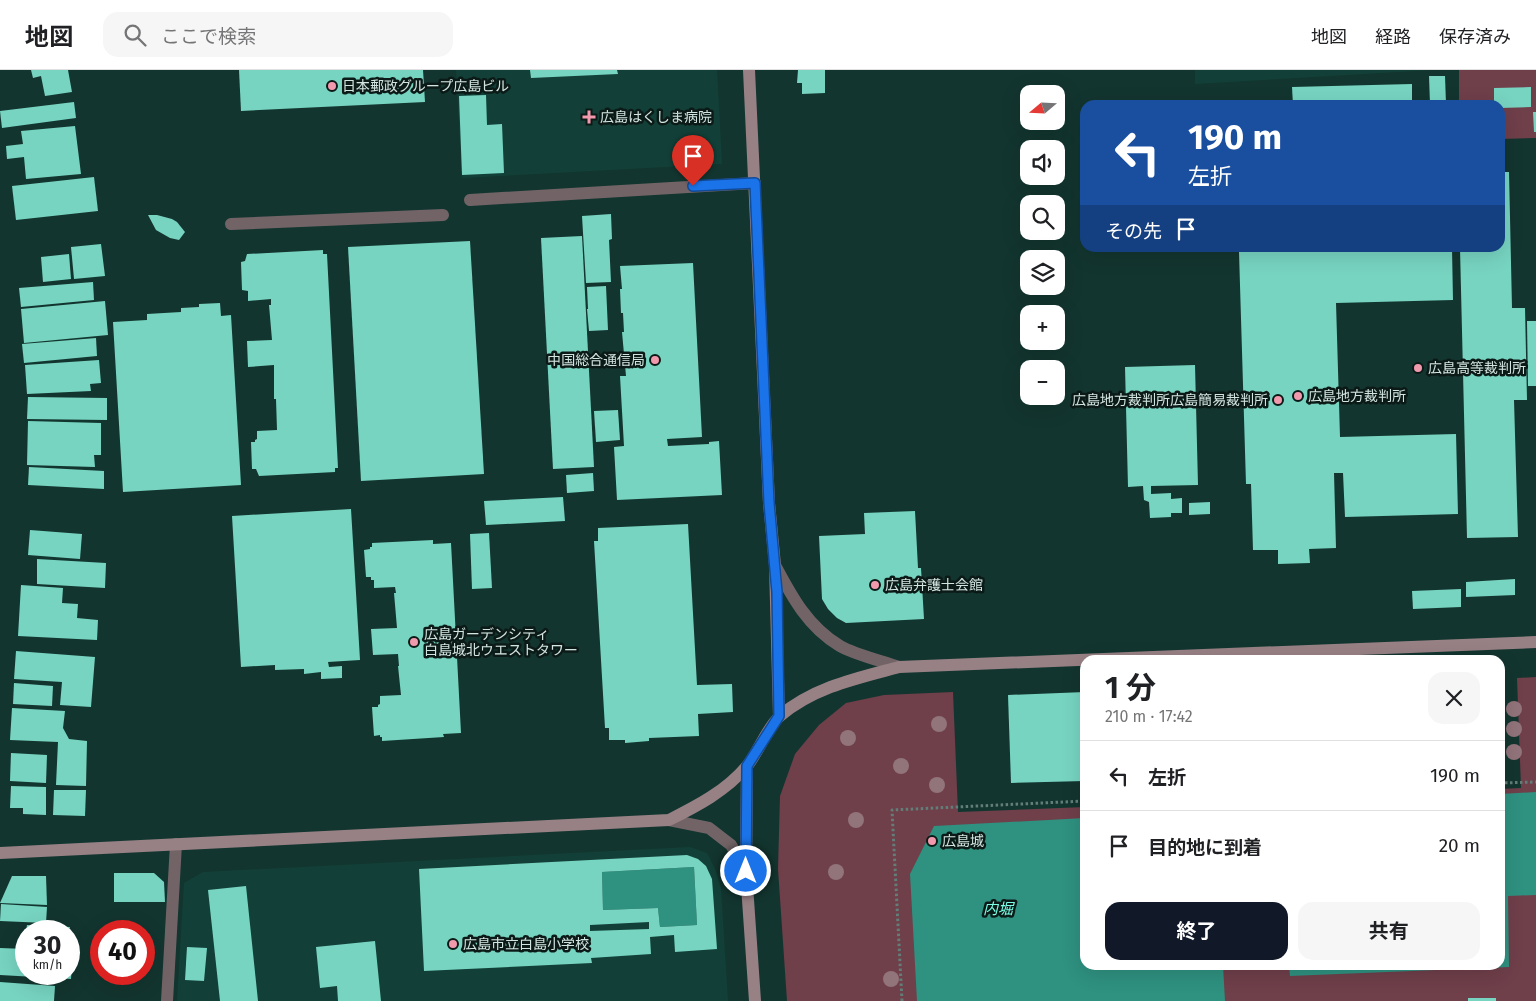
<!DOCTYPE html>
<html lang="ja">
<meta charset="utf-8">
<style>
body{margin:0;font-family:"Fira Sans","Noto Sans JP",sans-serif;background:#f6f6f6;color:#202124;height:100vh;display:flex;flex-direction:column;font-size:19px;white-space:nowrap}
*{box-sizing:border-box;margin:0}
p{font-size:16px;color:#757577}
.icon{flex:none;width:28px;height:28px;fill:none;stroke:currentColor;stroke-width:2;stroke-linecap:round;stroke-linejoin:round}
.map{position:relative;flex:1;overflow:hidden}
.panel{position:absolute;left:1080px;top:585px;width:425px;height:315px;display:flex;flex-direction:column;background:#fff;border-radius:15px;box-shadow:0 5px 20px #0002}
.panel>*{flex:none}
.guide{position:absolute;left:1080px;top:30px;width:425px;height:152px;border-radius:15px;box-shadow:0 5px 20px #0002;background:#1a4fa0;color:#fff;overflow:hidden}
.needle{width:32px;rotate:251deg}
.controls{position:absolute;left:1020px;top:15px;display:grid;gap:10px}
.controls a{display:grid;place-items:center;width:45px;height:45px;border-radius:10px;background:#fff;box-shadow:0 5px 20px #0002;font-size:25px}
.speed{position:absolute;left:15px;top:850px;display:flex;gap:10px;font-size:25px;font-weight:700;text-align:center}
.speed>*{display:grid;place-content:center;width:65px;height:65px;border-radius:50%;background:#fff;box-shadow:0 5px 20px #0002;line-height:1}
.speed small{font-size:12px;font-weight:400}
.speed .limit{border:8px solid #d22;background:#fff;color:#111}
.pin{position:absolute;display:grid;place-items:center;width:42px;height:42px;color:#fff;margin:-51px -21px;border-radius:50% 50% 50% 0;rotate:-45deg;box-shadow:0 0 5px #0007}
.pin .icon{rotate:45deg}
.me{position:absolute;width:55px;margin:-28px;rotate:0deg;stroke-linejoin:round;filter:drop-shadow(0 0 4px #0008)}
.turn{display:flex;align-items:center;gap:18px;height:105px;padding:0 25px;font-size:22px}
.turn .icon{width:65px;height:65px;stroke-width:2.5}
.turn b{display:block;font-size:35px;line-height:42px}
.then{display:flex;align-items:center;height:48px;padding:0 25px;background:#0003;gap:10px;font-size:19px}
.round{display:grid;place-items:center;flex:none;width:52px;height:52px;border-radius:15px;background:#f6f6f6}
.overview{display:flex;align-items:center;justify-content:space-between;height:85px;padding:0 25px}
h1{font-size:30px;font-weight:700;line-height:38px}
.cta{display:flex;gap:10px;margin-top:auto;padding:10px 25px}
.cta a{flex:1;height:58px;border-radius:15px;background:#111827;color:#fff;font-size:20px;font-weight:700;line-height:58px;text-align:center}
.cta a+a{background:#f6f6f6;color:#202124}
ul{padding:0;list-style:none}
li{display:flex;align-items:center;gap:15px;height:70px;padding:0 25px;border-top:1px solid #e0e0e0}
li div{flex:1}
li b{display:block;font-size:19px}
li em{font-style:normal}
header{display:flex;align-items:center;gap:30px;box-sizing:border-box;height:70px;padding:0 25px;background:#fff;border-bottom:1px solid #e0e0e0}
header strong{font-size:24px}
nav{display:flex;gap:28px;margin-inline-start:auto;font-size:18px}
.search{width:350px;height:45px;background:#f6f6f6;display:flex;align-items:center;gap:12px;box-sizing:border-box;padding:0 18px;border-radius:15px;color:#757577;font-size:19px}
.map>svg:first-child{display:block}
</style>
<header>
<strong>地図</strong>
<div class="search"><svg class="icon" aria-label="search" viewBox="0 0 24 24"><circle cx="10" cy="10" r="6"/><path d="M15 15l6 6"/></svg>ここで検索</div>
<nav><a>地図</a><a>経路</a><a>保存済み</a></nav>
</header>
<div class="map">
<svg width="1536" height="931" viewBox="0 0 1536 931">
<rect width="100%" height="100%" fill="#13352f"/>
<!-- built -->
<g fill="#124038">
<path d="M456 0H717L722 94 462 108Z"/>
<path d="M1195 0H1432L1195 14Z"/>
<path d="M690 777 707 783 716 801 721 818 728 931H177L184 813 203 802Z"/>
</g>
<!-- green -->
<g fill="#6f3f4a">
<path d="M1459 0H1536V68L1500 69V35H1459Z"/>
<path d="M1536 607V931H787L778 799 780 726 795 684 819 655 846 633 884 625 953 622 958 742 1085 737V895H1500V719L1521 718 1517 608Z"/>
</g>
<!-- water -->
<g fill="#2f9180">
<path d="M1536 722V825L1508 826 1509 897 1290 906 1289 895H1500V724Z"/>
<path d="M1085 748V895H1223L1225 931H917L910 804 934 756Z"/>
<path d="M694 797 697 855 660 857 658 838 603 840 602 802Z"/>
</g>
<!-- building -->
<g fill="#77d4c1" fill-rule="evenodd">
<path d="M31 0H68L72 22 45 26 41 6 33 8Z"/>
<path d="M239 0H423L425 32 241 41Z"/>
<path d="M530 0H617L618 4 531 8Z"/>
<path d="M798 0H825V23L802 24V13H797Z"/>
<path d="M1429 6H1445L1446 34H1430Z"/>
<path d="M1412 14V35H1293L1292 17Z"/>
<path d="M1531 17V37L1500 38V35H1494V18Z"/>
<path d="M486 25 487 55 502 54 504 103 462 105 459 26Z"/>
<path d="M74 32 76 48 2 58 0 41Z"/>
<path d="M1533 42H1536V62H1534Z"/>
<path d="M75 56 81 104 26 109 24 87 7 89 6 76 23 74 21 61Z"/>
<path d="M1500 102H1509L1512 238H1525L1527 330H1514L1518 467 1467 468 1460 178H1500Z"/>
<path d="M94 107 98 141 16 150 12 116Z"/>
<path d="M611 144 612 169 609 170 611 212 586 213 582 146Z"/>
<path d="M148 145H157L172 149 177 152 185 162 179 170 170 168 156 160Z"/>
<path d="M582 166 594 397 553 399 541 168Z"/>
<path d="M470 171 484 404 361 411 348 177Z"/>
<path d="M101 174 105 206 74 209 71 177Z"/>
<path d="M1245 178H1452L1453 230 1336 233 1340 367 1456 364 1458 444 1345 447 1343 403H1334L1336 478 1309 479 1310 493 1278 494V480H1253L1251 414H1246L1239 182H1246Z"/>
<path d="M323 180V184H327L338 398H335V402L259 406 256 399H252L251 372H255V370L257 369V361L277 360 276 329H274V295L248 297 247 271 272 270 269 235H271V229L248 231V221L242 220 241 192 245 191 247 184Z"/>
<path d="M69 184 71 209 43 212 41 187Z"/>
<path d="M693 193 702 367 667 369 668 376 709 374V372L719 371 722 425 617 430 614 377 624 376 620 306H626L622 262H624L623 243H621L620 219H622L620 196Z"/>
<path d="M93 212 94 230 21 237 19 218Z"/>
<path d="M606 216 608 260 589 261 587 239H595H588L587 217Z"/>
<path d="M105 231 108 265 24 273 21 239Z"/>
<path d="M220 233 221 246 231 245 241 415 123 422 113 252 147 250V244L181 242V238L199 237V234Z"/>
<path d="M1527 251H1536V316H1528Z"/>
<path d="M96 268 97 286 24 293 22 274Z"/>
<path d="M99 290 101 313 90 314 91 321 27 324 25 295Z"/>
<path d="M1195 295 1198 415 1151 416V424L1171 423V429L1182 428V443H1171V447L1150 448 1149 432 1144 430 1143 416 1128 417 1125 297Z"/>
<path d="M28 327 107 328V350L27 349Z"/>
<path d="M618 340 620 370 596 372 594 341Z"/>
<path d="M28 351 101 353V385H94L95 397 27 395Z"/>
<path d="M29 397 104 401V419L28 415Z"/>
<path d="M593 403 594 421 567 423 566 405Z"/>
<path d="M563 427 565 451 486 455 484 431Z"/>
<path d="M1210 432V444L1189 445V433Z"/>
<path d="M351 439 360 590 328 592 329 597 342 596V608L321 609V602L304 604V599L275 600V595L241 597 232 446Z"/>
<path d="M915 441 918 498H921L924 549 846 553 837 548 828 539 822 529 819 466 865 464 864 443Z"/>
<path d="M688 454 697 615 732 614 733 642 698 644 699 666 649 668V671L625 673V670H609V658H605L594 471H598V458Z"/>
<path d="M30 460 82 464 80 489 28 485Z"/>
<path d="M489 463 492 518 472 519 470 464Z"/>
<path d="M433 470V474L451 473 461 663 443 664 444 667 382 671V667H380V665L374 666 372 637H378V635L380 634V626L401 625 398 596H399L398 584 373 585 371 559 397 558 394 523H396L395 517 374 518V510H371V507H366L364 480 370 479V477H372V473Z"/>
<path d="M37 489 106 493 105 518 37 514Z"/>
<path d="M1515 509V525L1466 527V512Z"/>
<path d="M21 515 63 518 62 533 78 534 77 548 98 550 97 570 18 566Z"/>
<path d="M1461 519V537L1413 539 1412 521Z"/>
<path d="M16 581 95 587 91 637 60 635 62 612 14 609Z"/>
<path d="M14 613 53 616 52 636 13 634Z"/>
<path d="M1085 622V711L1011 713 1008 625Z"/>
<path d="M12 638 65 641 63 658 69 669 87 671 86 716 56 715 58 672 10 670Z"/>
<path d="M11 683 47 685 46 713 10 711Z"/>
<path d="M11 716 46 717V745L23 744V738H10Z"/>
<path d="M54 720H86L85 746 53 745Z"/>
<path d="M687 785 698 789 706 796 712 809 717 879 675 882 674 865 650 867 651 884 591 888 592 893 424 901 419 799ZM694 797 697 855 660 857 658 838 603 840 602 802ZM649 852V859L590 861V855Z"/>
<path d="M114 803H154L164 812 165 832H114Z"/>
<path d="M12 806H46L47 835 0 833Z"/>
<path d="M246 816 258 931H220L208 820Z"/>
<path d="M1 834 47 837 46 853 0 851Z"/>
<path d="M27 855 70 857 69 861H26Z"/>
<path d="M375 871 381 931H338L337 916 320 918 316 877Z"/>
<path d="M187 877 207 878 204 911 185 910Z"/>
<path d="M0 878 26 879V904H69V881H73L71 909 0 905Z"/>
<path d="M0 912 55 916 54 931H0Z"/>
<rect x="1468" y="928" width="28" height="3"/>
</g>
<g fill="none" stroke-linecap="round" stroke-linejoin="round">
<!-- path -->
<g stroke="#637e79" stroke-width="3" stroke-dasharray="2.5 2.5" stroke-linecap="butt">
<path d="M1500 713 1536 712"/>
<path d="M902 931 892 740 1085 731"/>
</g>
<!-- lane -->
<g stroke="#726466" stroke-width="12">
<path d="M470 130 755 113"/>
<path d="M231 154 443 145"/>
</g>
<!-- street -->
<g stroke="#726466" stroke-width="12">
<path d="M775 495C792 527 808 557 840 576 856 585 882 591 899 597"/>
<path d="M669 750 709 758 731 775 746 801"/>
<path d="M167 931 176 774"/>
</g>
<!-- secondary -->
<g stroke="#988185" stroke-width="12">
<path d="M749 0 769 433 775 495 779 646"/>
<path d="M747 696 746 801 755 931"/>
<path d="M0 783 669 750C697 736 726 721 747 696 758 683 768 656 780 646 814 617 858 608 899 597L1536 572"/>
</g>
</g>
<!-- trees -->
<g fill="#92747b">
<circle cx="1514" cy="639" r="8"/>
<circle cx="939" cy="654" r="8"/>
<circle cx="1514" cy="659" r="8"/>
<circle cx="848" cy="668" r="8"/>
<circle cx="1514" cy="682" r="8"/>
<circle cx="901" cy="696" r="8"/>
<circle cx="937" cy="715" r="8"/>
<circle cx="856" cy="750" r="8"/>
<circle cx="836" cy="802" r="8"/>
<circle cx="891" cy="909" r="8"/>
</g>
<g fill="none" stroke-linecap="round" stroke-linejoin="round">
<!-- route casing -->
<g stroke="#114b97" stroke-width="12">
<path id="route" d="M693 116 755 113 769 433 777 522 779 646 747 696 746 801"/>
</g>
<!-- route -->
<use href="#route" stroke="#1a73e8" stroke-width="9"/>
</g>
<!-- markers -->
<g fill="#f29aad" stroke="#0b1a17" stroke-width="2">
<circle cx="332" cy="16" r="5"/>
<path d="M586.5 39.5h5v5h5v5h-5v5h-5v-5h-5v-5h5z"/>
<circle cx="655" cy="290" r="5"/>
<circle cx="1418" cy="298" r="5"/>
<circle cx="1298" cy="326" r="5"/>
<circle cx="1278" cy="330" r="5"/>
<circle cx="875" cy="515" r="5"/>
<circle cx="414" cy="572" r="5"/>
<circle cx="932" cy="771" r="5"/>
<circle cx="453" cy="874" r="5"/>
</g>
<g text-anchor="middle" dominant-baseline="central" stroke-width="5" stroke-linejoin="round" paint-order="stroke">
<!-- poi labels -->
<g font-size="14" fill="#d3e5e1" stroke="#0b1a17" text-anchor="start">
<text x="342" y="16">日本郵政グループ広島ビル</text>
<text x="600" y="47">広島はくしま病院</text>
<text x="645" y="290" text-anchor="end">中国総合通信局</text>
<text x="1428" y="298">広島高等裁判所</text>
<text x="1308" y="326">広島地方裁判所</text>
<text x="1268" y="330" text-anchor="end">広島地方裁判所広島簡易裁判所</text>
<text x="885" y="515">広島弁護士会館</text>
<text x="424" y="564">広島ガーデンシティ<tspan x="424" dy="16">白島城北ウエストタワー</tspan></text>
<text x="942" y="771">広島城</text>
<text x="463" y="874">広島市立白島小学校</text>
</g>
<!-- water labels -->
<g font-size="15" font-style="italic" fill="#7affe6" stroke="#0b1a17">
<text x="998" y="839">内堀</text>
</g>
</g>
</svg>
<div class="controls">
<a><svg class="needle" viewBox="-14 -14 28 28"><path d="M0-13l5 13h-10z" fill="#e53935"/><path d="M0 13l5-13h-10z" fill="#757577"/></svg></a>
<a><svg class="icon" aria-label="sound" viewBox="0 0 24 24"><path d="M4 9h4l5-4v14l-5-4H4zM17 9q2 3 0 6"/></svg></a>
<a><svg class="icon" aria-label="search" viewBox="0 0 24 24"><circle cx="10" cy="10" r="6"/><path d="M15 15l6 6"/></svg></a>
<a><svg class="icon" aria-label="layers" viewBox="0 0 24 24"><path d="M12 4l9 5-9 5-9-5zM3 14l9 5 9-5"/></svg></a>
<a>+</a>
<a>−</a>
</div>
<div class="speed"><div>30<small>km/h</small></div><div class="limit">40</div></div>
<div class="pin" style="left:693px;top:116px;background:#d93025"><svg class="icon" aria-label="arrive" viewBox="0 0 24 24"><path d="M6 21V4h12l-3 4 3 4H6"/></svg></div>
<svg class="me" style="left:746px;top:801px" viewBox="-20 -20 40 40"><circle r="17" fill="#1a73e8" stroke="#fff" stroke-width="3"/><path d="M0-11L8 9 0 5-8 9z" fill="#fff"/></svg>
<div class="guide">
<div class="turn"><svg class="icon" aria-label="left" viewBox="0 0 24 24"><path d="M17 20v-9H6M10 6l-5 5 5 5"/></svg><div><b>190 m</b>左折</div></div>
<div class="then">その先<svg class="icon" aria-label="arrive" viewBox="0 0 24 24"><path d="M6 21V4h12l-3 4 3 4H6"/></svg></div>
</div>
<section class="panel">
<div class="overview"><div><h1>1 分</h1><p>210 m · 17:42</p></div><a class="round"><svg class="icon" aria-label="close" viewBox="0 0 24 24"><path d="M6 6l12 12M18 6L6 18"/></svg></a></div>
<ul>
<li><svg class="icon" aria-label="left" viewBox="0 0 24 24"><path d="M17 20v-9H6M10 6l-5 5 5 5"/></svg><div><b>左折</b></div><em>190 m</em></li>
<li><svg class="icon" aria-label="arrive" viewBox="0 0 24 24"><path d="M6 21V4h12l-3 4 3 4H6"/></svg><div><b>目的地に到着</b></div><em>20 m</em></li>
</ul>
<div class="cta"><a>終了</a><a>共有</a></div>
</section>
</div>
